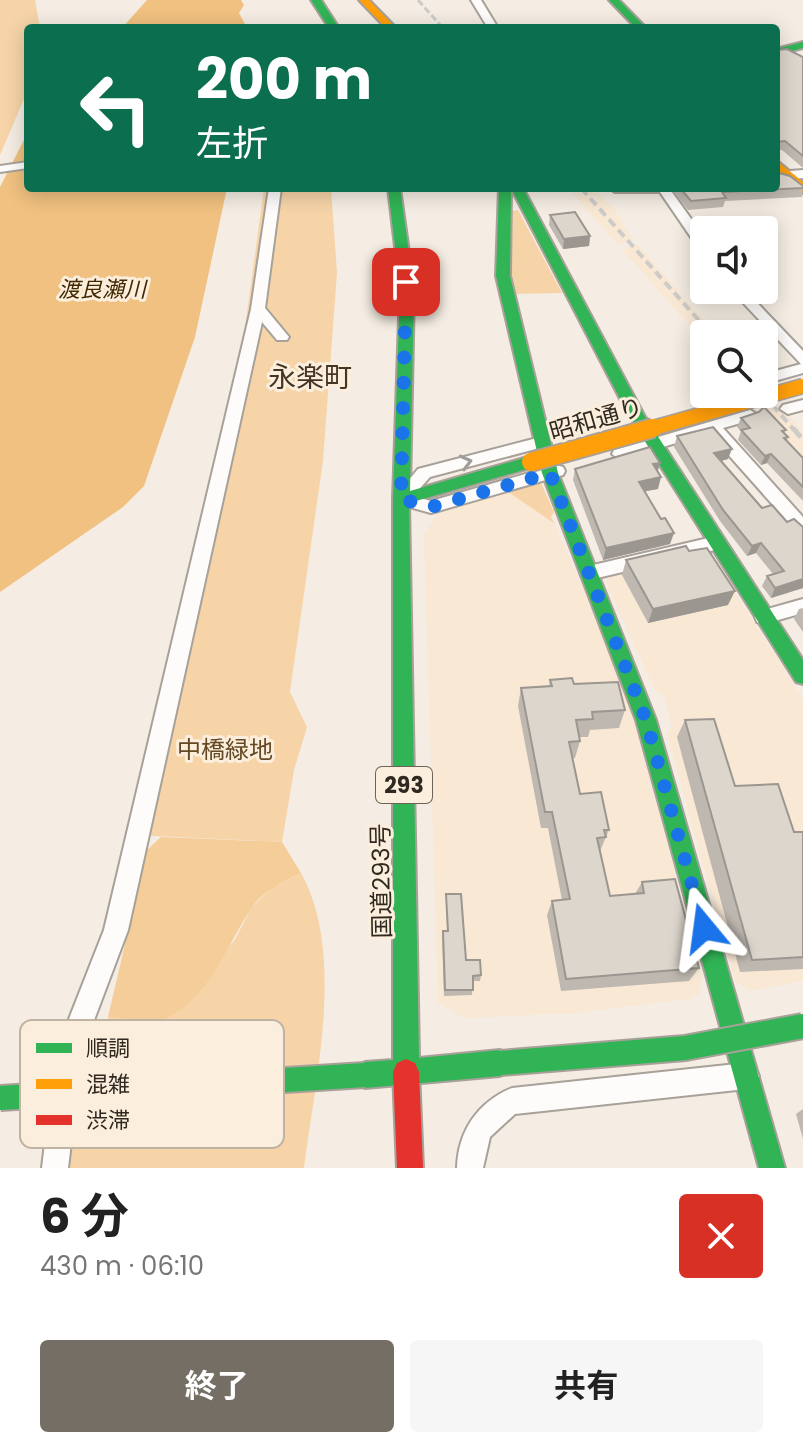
<!DOCTYPE html>
<html lang="ja">
<meta charset="utf-8">
<style>
body{margin:0;font-family:Poppins,"Noto Sans JP",sans-serif;background:#f6f6f6;color:#222;height:100vh;display:flex;flex-direction:column;font-size:30px;white-space:nowrap}
*{box-sizing:border-box;margin:0}
p{font-size:26px;color:#767676}
.icon{flex:none;width:44px;height:44px;fill:none;stroke:currentColor;stroke-width:2;stroke-linecap:round;stroke-linejoin:round}
.map{position:relative;height:1168px;overflow:hidden}
.drawer{display:flex;flex-direction:column;background:#fff;flex:1}
.drawer>*{flex:none}
.top-card{position:absolute;left:24px;top:24px;width:756px;height:168px;border-radius:8px;box-shadow:0 4px 20px #0003;background:#0b6e4f;color:#fff;overflow:hidden}
.tools{position:absolute;left:690px;top:216px;display:grid;gap:16px}
.tools a{display:grid;place-items:center;width:88px;height:88px;border-radius:8px;background:#fff;box-shadow:0 4px 20px #0003;font-size:40px}
.pin{position:absolute;display:grid;place-items:center;width:68px;height:68px;color:#fff;margin:-34px;border-radius:16px;box-shadow:0 4px 12px #0006}
.me{position:absolute;width:88px;margin:-44px;rotate:344deg;stroke-linejoin:round;filter:drop-shadow(0 0 6px #0008)}
.turn{display:flex;align-items:center;gap:28px;height:168px;padding:0 40px;font-size:36px}
.turn .icon{width:104px;height:104px;stroke-width:2.5}
.turn b{display:block;font-size:56px;line-height:68px}
.round{display:grid;place-items:center;flex:none;width:84px;height:84px;border-radius:8px;background:#f6f6f6}
.overview{display:flex;align-items:center;justify-content:space-between;height:136px;padding:0 40px}
h1{font-size:48px;font-weight:700;line-height:60px}
.action{display:flex;gap:16px;margin-top:auto;padding:16px 40px}
.action a{flex:1;height:92px;border-radius:8px;background:#756e65;color:#fff;font-size:32px;font-weight:700;line-height:92px;text-align:center}
.action a+a{background:#f6f6f6;color:#222}
.map>svg:first-child{display:block}
</style>
<div class="map">
<svg width="803" height="1168" viewBox="0 0 803 1168">
<rect width="100%" height="100%" fill="#f5ede3"/>
<!-- built -->
<g fill="#f8e8d4">
<path d="M568 188H594L615 210 632 240 618 245Z"/>
<path d="M636 243 716 334H704V342L623 250Z"/>
<path d="M764 388 803 432V462L747 394Z"/>
<path d="M507 491 555 524 625 687 702 975 700 993 689 999 575 1013 464 1018 438 1003 424 535 440 510Z"/>
<path d="M709 552 803 699V981L750 991 735 981 667 734 672 727 664 696 656 692 606 583 611 575Z"/>
</g>
<!-- green -->
<g fill="#f6d4a8">
<path d="M0 0H35L40 28H28V90L0 155Z"/>
<path d="M264 188H331L337 273 323 461 290 692 307 727 294 770 282 842 131 835 241 357Z"/>
<path d="M518 210 562 293 511 294 510 211Z"/>
<path d="M541 483 554 512 551 517 555 524 507 491Z"/>
<path d="M301 873C346 954 315 1079 304 1168H47L63 1118 237 1109 240 1052 104 1053 108 1017 162 1020 234 941 252 907 271 888Z"/>
</g>
<!-- forest -->
<path fill="#f4cd98" d="M161 837 282 842 301 873C282 882 262 891 251 909 226 946 209 1000 164 1019 151 1025 123 1017 108 1017L147 850Z"/>
<!-- water -->
<g fill="#f0c180">
<path d="M147 0H241L244 5 239 13 247 28H122Z"/>
<path d="M28 132V188H227L195 337 144 486 123 507 0 592V187Z"/>
</g>
<g fill="none" stroke-linecap="round" stroke-linejoin="round">
<!-- street casing -->
<g stroke="#a8a199" stroke-width="4">
<g id="street">
<path d="M471 0H481L498 28H488Z"/>
<path d="M28 162V168L0 172V166Z"/>
<path d="M803 170V178L776 180V172Z"/>
<path d="M269 188H281L265 308 289 337 287 340H277L262 322 128 930 82 1052 68 1168H42L56 1052 104 930 251 309Z"/>
<path d="M609 188H669L704 237V250L699 249 660 192H615Z"/>
<path d="M731 290H745L803 351V373L764 384V374L801 364Z"/>
<path d="M803 400V410L788 414 780 409 783 405Z"/>
<path d="M750 410 758 415 755 419 723 428 803 517V534L797 532 709 433 620 460 612 454 614 450Z"/>
<path d="M541 437 547 438 549 442 547 446 430 477 413 496 431 501 557 465 563 467 565 471 563 475 431 513 395 503 393 499 418 469Z"/>
<path d="M717 536 723 538 726 543 723 548 589 580 583 578 580 573 583 568 589 566Z"/>
<path d="M803 599V613L764 624 757 622 755 617 757 612Z"/>
<path d="M746 1063 755 1067 759 1076 755 1085 746 1089 515 1114 490 1137 483 1168H457C458 1131 478 1102 512 1088Z"/>
</g>
</g>
<!-- fast casing -->
<g stroke="#a8a199" stroke-width="4">
<g id="fast">
<path d="M311 0H321L339 28H329Z"/>
<path d="M609 0H619L646 28H636Z"/>
<path d="M803 42V48L776 55V49Z"/>
<path d="M388 188H400L414 288 410 491 531 456 539 462 537 466 409 503 419 1058 500 1050 509 1054 513 1063 509 1072 500 1076 365 1088 356 1084 352 1075 356 1066 365 1062 393 1060V499L400 288Z"/>
<path d="M499 188H511L510 276 558 473 656 720 785 1168H759L636 720 542 473 496 276Z"/>
<path d="M511 188H523L644 415 803 660V684L796 682 629 416Z"/>
</g>
</g>
<!-- slow casing -->
<g stroke="#a8a199" stroke-width="4">
<g id="slow">
<path d="M359 0H369L396 28H386Z"/>
<path d="M776 160 803 182V193L776 169Z"/>
</g>
</g>
<!-- jam casing -->
<g stroke="#a8a199" stroke-width="4">
<path id="jam" d="M406 1059 415 1063 419 1072 423 1168H397L393 1072 397 1063Z"/>
</g>
<!-- street -->
<use href="#street" fill="#fefcfb" fill-rule="evenodd"/>
<!-- fast -->
<use href="#fast" fill="#30b455" fill-rule="evenodd"/>
<!-- slow -->
<use href="#slow" fill="#ff9f0a" fill-rule="evenodd"/>
<!-- jam -->
<use href="#jam" fill="#e5322d" fill-rule="evenodd"/>
<!-- rail-far2 -->
<path stroke="#ceccc9" stroke-width="3" stroke-dasharray="7 3" stroke-linecap="butt" d="M418 0 443 28"/>
<!-- rail-far1 -->
<g stroke="#ceccc9" stroke-width="4" stroke-dasharray="9 5" stroke-linecap="butt">
<path d="M581 188 711 334"/>
<path d="M763 394 794 430"/>
</g>
<!-- rail -->
<path stroke="#ceccc9" stroke-width="5" stroke-dasharray="12 6" stroke-linecap="butt" d="M793 428 803 440"/>
<!-- fast-bridge casing -->
<g stroke="#a8a199" stroke-width="28" stroke-linecap="butt">
<g id="fast-bridge">
<path d="M500 1063 685 1048 803 1026"/>
<path d="M0 1098 365 1075"/>
</g>
</g>
<!-- slow-bridge-far1 casing -->
<g stroke="#a8a199" stroke-width="17" stroke-linecap="butt">
<path id="slow-bridge-far1" d="M646 430 803 386"/>
</g>
<!-- slow-bridge casing -->
<g stroke="#a8a199" stroke-width="22" stroke-linecap="butt">
<path id="slow-bridge" d="M531 462 653 428"/>
</g>
<!-- fast-bridge -->
<use href="#fast-bridge" stroke="#30b455" stroke-width="24"/>
<!-- slow-bridge-far1 -->
<use href="#slow-bridge-far1" stroke="#ff9f0a" stroke-width="14"/>
<!-- slow-bridge -->
<use href="#slow-bridge" stroke="#ff9f0a" stroke-width="18"/>
</g>
<!-- wall -->
<g fill="#beb8b0">
<path d="M776 50 803 57V168L782 150H776Z"/>
<path d="M803 186 802 197 725 201 723 207 688 210 670 188H776Z"/>
<path d="M550 215 590 236 589 246 563 249 549 225Z"/>
<path d="M741 418 786 430 784 433 788 437 787 441 803 458V501L767 463 761 465 738 440 741 431 737 427Z"/>
<path d="M677 436 728 459 721 461 803 588 771 598 762 586 767 576 773 574 756 553 747 556 720 521 674 447Z"/>
<path d="M660 463 657 472 658 489 645 491 670 544 603 560 573 480 575 469Z"/>
<path d="M626 560 728 605 648 623 622 575Z"/>
<path d="M803 608V632L794 619 799 609Z"/>
<path d="M550 680 574 684 625 710 619 728 590 730 588 737H579L580 741 575 758H573L580 794 609 830 600 851 610 896 635 894 642 882 699 968 689 981 561 991 547 915 552 901 562 900 548 828H541L518 706 521 688 549 686Z"/>
<path d="M685 720 735 786 794 832H803V969L740 972 677 737Z"/>
<path d="M446 894 466 960 481 975 480 981H473L472 995 444 996 442 937 443 931H447Z"/>
<path d="M803 1109V1139L796 1114Z"/>
</g>
<!-- shaded-wall -->
<g fill="#9b9690">
<path d="M590 236 589 246 563 249 564 239Z"/>
<path d="M732 449 728 459 710 464 714 453Z"/>
<path d="M771 454 767 463 761 465 765 456Z"/>
<path d="M660 463 657 474 653 464Z"/>
<path d="M661 477 658 489 636 493 639 482Z"/>
<path d="M674 533 670 544 603 560 606 548Z"/>
<path d="M761 543 756 553 747 556 752 546Z"/>
<path d="M803 579V588L771 598 775 588Z"/>
<path d="M735 591 728 605 648 623 653 609Z"/>
</g>
<!-- building -->
<g fill="#ddd6cd" stroke="#9b9690" stroke-width="2">
<path d="M787 49 803 57V156L785 141 776 142V50Z"/>
<path d="M776 172 790 176 803 186V188L722 192 726 198 691 201 680 188H776Z"/>
<path d="M575 212 590 236 564 239 550 215Z"/>
<path d="M764 407 786 430 782 431 788 437 784 438 803 458V487L771 454 765 456 741 430 750 428 741 418 759 412Z"/>
<path d="M713 427 732 449 714 453 762 508 772 505 787 522 794 519 803 527V579L775 588 767 576 784 571 761 543 752 546 723 510 677 436Z"/>
<path d="M650 447 660 463 653 464 661 477 639 482 661 519 665 518 674 533 606 548 575 469Z"/>
<path d="M686 546 689 551 707 548 735 591 653 609 626 560Z"/>
<path d="M572 678 574 684 618 682 625 710 592 712 593 719 576 720 580 741 569 742 580 794 601 792 609 830H604L606 837 597 838 610 896 644 893 642 882 675 879 699 968 566 979 552 901 570 899 552 812H545L521 688 552 686 550 680Z"/>
<path d="M714 719 735 786 778 784 794 832H803V957L752 960 685 720Z"/>
<path d="M446 894H461L466 960H480L481 975 473 976V990H445L443 931H448Z"/>
</g>
<!-- one-way arrows -->
<defs><path id="oneway-chevron" d="M-2-3.5L2.5 0L-2 3.5" fill="none" stroke-width="1.6" stroke-linecap="round" stroke-linejoin="round" transform="scale(2)"/></defs>
<use stroke="#a19d99" href="#oneway-chevron" transform="translate(466 462) rotate(-15)"/>
<g fill="none" stroke-linecap="round" stroke-linejoin="round">
<!-- route -->
<path stroke="#1a73e8" stroke-width="14" stroke-dasharray="0 25.2" d="M406 282 401 499 431 507 550 473 646 720 704 928"/>
</g>
<g text-anchor="middle" dominant-baseline="central" stroke-width="6" stroke-linejoin="round" paint-order="stroke">
<!-- far-water labels -->
<g font-size="22" font-style="italic" fill="#422901" stroke="#fceedc">
<text x="102" y="289">渡良瀬川</text>
</g>
<!-- shield labels -->
<rect fill="#fceedc" stroke="#6d6459" stroke-width="2" x="376" y="767" width="56" height="36" rx="6"/>
<g font-size="22" font-weight="bold" fill="#302921">
<text x="404" y="785">293</text>
</g>
<!-- street labels -->
<g font-size="24" fill="#302921" stroke="#fceedc">
<text transform="translate(596 419) rotate(-16)">昭和通り</text>
<text transform="translate(381 881) rotate(-91)">国道293号</text>
</g>
<!-- park labels -->
<g font-size="24" fill="#644925" stroke="#fceedc">
<text x="225" y="749">中橋緑地</text>
</g>
<!-- quarter labels -->
<g font-size="28" fill="#443624" stroke="#fceedc">
<text x="310" y="377">永楽町</text>
</g>
</g>
<!-- legend -->
<rect x="20" y="1020" width="264" height="128" rx="12" fill="#fceedc" stroke="#bfb3a4" stroke-width="2"/>
<rect x="36" y="1043" width="36" height="10" fill="#30b455"/>
<rect x="36" y="1079" width="36" height="10" fill="#ff9f0a"/>
<rect x="36" y="1115" width="36" height="10" fill="#e5322d"/>
<g font-size="22" fill="#302921">
<text x="86" y="1056">順調</text>
<text x="86" y="1092">混雑</text>
<text x="86" y="1128">渋滞</text>
</g>
</svg>
<div class="tools">
<a><svg class="icon" aria-label="sound" viewBox="0 0 24 24"><path d="M4 9h4l5-4v14l-5-4H4zM17 9q2 3 0 6"/></svg></a>
<a><svg class="icon" aria-label="search" viewBox="0 0 24 24"><circle cx="10" cy="10" r="6"/><path d="M15 15l6 6"/></svg></a>
</div>
<div class="pin" style="left:406px;top:282px;background:#d93025"><svg class="icon" aria-label="arrive" viewBox="0 0 24 24"><path d="M6 21V4h12l-3 4 3 4H6"/></svg></div>
<svg class="me" style="left:704px;top:928px" viewBox="-20 -20 40 40"><path d="M0-17L14 15 0 8-14 15z" fill="#1a73e8" stroke="#fff" stroke-width="4"/></svg>
<div class="top-card">
<div class="turn"><svg class="icon" aria-label="left" viewBox="0 0 24 24"><path d="M17 20v-9H6M10 6l-5 5 5 5"/></svg><div><b>200 m</b>左折</div></div>
</div>
</div>
<section class="drawer">
<div class="overview"><div><h1>6 分</h1><p>430 m · 06:10</p></div><a class="round" style="background:#d93025;color:#fff"><svg class="icon" aria-label="close" viewBox="0 0 24 24"><path d="M6 6l12 12M18 6L6 18"/></svg></a></div>
<div class="action"><a>終了</a><a>共有</a></div>
</section>
